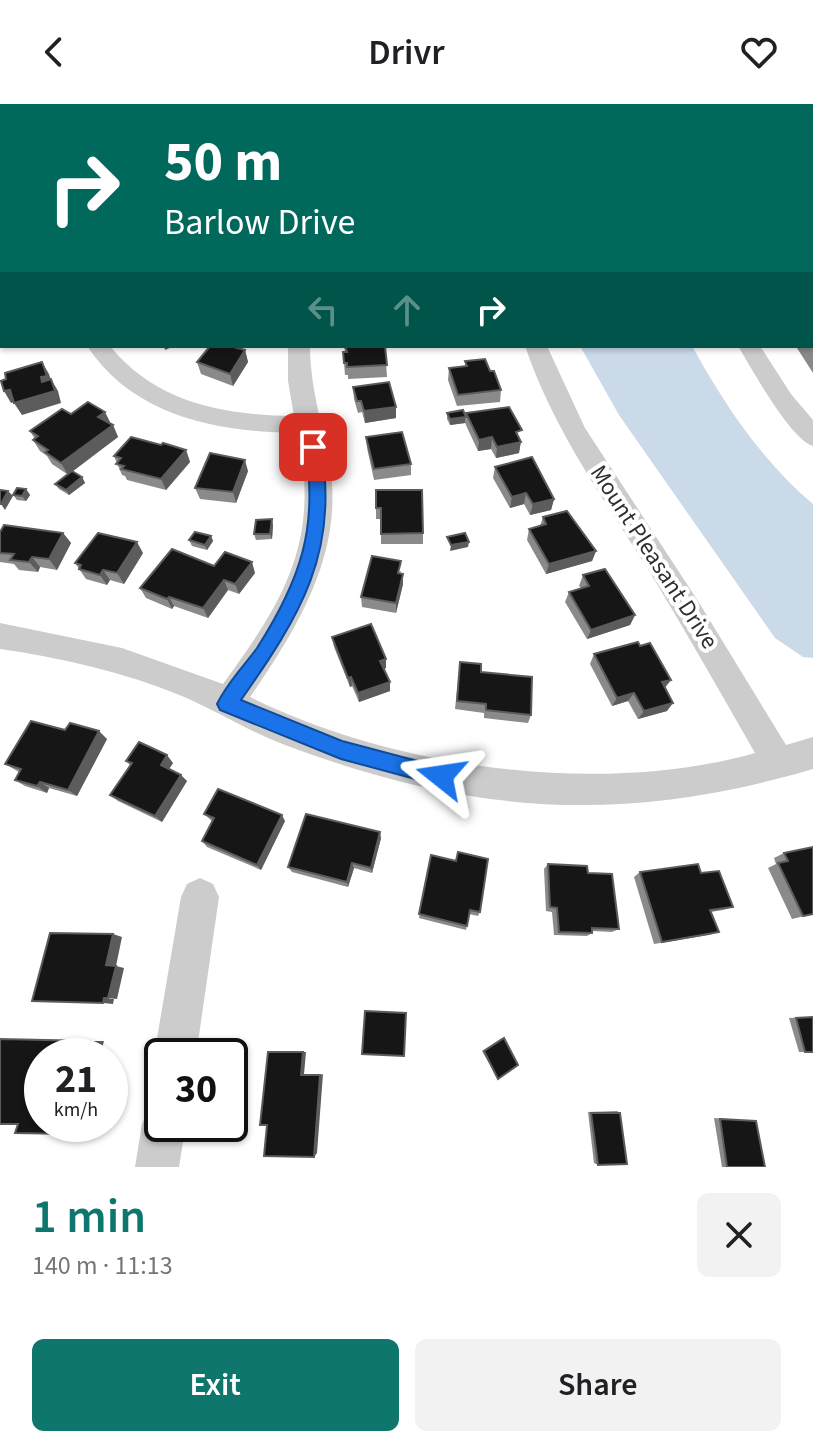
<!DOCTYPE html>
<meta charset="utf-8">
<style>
body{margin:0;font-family:"Source Sans 3",sans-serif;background:#f2f2f2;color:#202124;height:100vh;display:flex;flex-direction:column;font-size:30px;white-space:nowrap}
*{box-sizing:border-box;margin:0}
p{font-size:26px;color:#757577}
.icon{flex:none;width:44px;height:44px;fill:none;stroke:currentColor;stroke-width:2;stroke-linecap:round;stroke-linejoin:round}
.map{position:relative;height:1063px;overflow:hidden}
.sheet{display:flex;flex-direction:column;background:#fff;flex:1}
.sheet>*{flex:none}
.hud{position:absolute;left:0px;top:0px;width:814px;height:244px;box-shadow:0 2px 6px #0004;background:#00695c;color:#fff;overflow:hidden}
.speed{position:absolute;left:24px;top:934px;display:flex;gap:16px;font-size:40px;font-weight:700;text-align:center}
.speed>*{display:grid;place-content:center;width:104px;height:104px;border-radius:50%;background:#fff;box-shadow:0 2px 6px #0004;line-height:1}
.speed small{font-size:20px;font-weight:400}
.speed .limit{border:4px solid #111;border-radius:12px;background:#fff;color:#111}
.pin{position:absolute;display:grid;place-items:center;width:68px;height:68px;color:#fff;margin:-34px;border-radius:16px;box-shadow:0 4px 12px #0006}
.me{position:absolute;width:88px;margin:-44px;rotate:285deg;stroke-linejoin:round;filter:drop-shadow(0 0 6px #0008)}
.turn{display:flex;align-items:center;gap:28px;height:168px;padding:0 32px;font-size:36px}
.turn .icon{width:104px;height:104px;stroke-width:2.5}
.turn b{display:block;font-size:56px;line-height:68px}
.lanes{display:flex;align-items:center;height:76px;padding:0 32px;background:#0003;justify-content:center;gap:40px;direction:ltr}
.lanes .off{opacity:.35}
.round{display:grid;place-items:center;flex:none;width:84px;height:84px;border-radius:12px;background:#f2f2f2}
.headline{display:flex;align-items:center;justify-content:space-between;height:136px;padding:0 32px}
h1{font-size:48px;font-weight:600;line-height:60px;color:#0f766e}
.button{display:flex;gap:16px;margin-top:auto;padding:16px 32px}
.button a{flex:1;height:92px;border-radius:12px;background:#0f766e;color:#fff;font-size:32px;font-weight:600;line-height:92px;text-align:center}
.button a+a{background:#f2f2f2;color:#202124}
header{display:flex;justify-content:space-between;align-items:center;height:104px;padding:0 32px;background:#fff;font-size:36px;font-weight:600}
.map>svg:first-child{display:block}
</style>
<header><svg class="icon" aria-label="back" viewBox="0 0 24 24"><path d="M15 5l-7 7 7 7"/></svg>Drivr<svg class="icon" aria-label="heart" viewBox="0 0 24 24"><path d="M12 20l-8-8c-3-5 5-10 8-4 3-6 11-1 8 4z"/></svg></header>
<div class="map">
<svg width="813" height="1063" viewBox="0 0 813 1063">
<rect width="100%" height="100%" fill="#fff"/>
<!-- water -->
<path fill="#cbdae9" d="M580 242H692C724 300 762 357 813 400V554L803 553 775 534 619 311Z"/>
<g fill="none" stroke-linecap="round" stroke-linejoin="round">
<!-- street -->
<g fill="#ccc" fill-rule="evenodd">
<path d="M725 0H741L724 2Z"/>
<rect x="812" y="17" width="1" height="10"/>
<path d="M87 242H110C156 299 224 311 294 312L288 277V242H310C310 284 323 322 330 363 344 449 297 525 250 593 393 664 600 693 755 649 720 588 685 526 648 465 602 393 553 324 525 242H547L585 324 698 497 786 641 813 633V665C622 721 472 711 285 641 248 627 217 607 182 592 124 568 62 554 0 545V519L122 544 223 580C285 495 320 438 298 329 218 328 134 313 87 242Z"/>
<path d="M738 242H760L791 290 813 316V342C790 335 752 265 738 242Z"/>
<path d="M200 774 213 780 219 793 196 952H162V967L154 952 181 793 187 780Z"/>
<path d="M162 999V1020H186L179 1063H135L142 1020 149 1005Z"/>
</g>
</g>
<!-- wall -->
<g fill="#8a8a8a">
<rect x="0" y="181" width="2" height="27"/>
<path d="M813 232V269L797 244 798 242H812Z"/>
<path d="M210 242H236L237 244 245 246 248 258 233 282 201 270 197 258Z"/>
<path d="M344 242H385L387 273 348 275V271H345L343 248H345Z"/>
<path d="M465 257 501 286 500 298 457 302 448 276 449 264 465 262Z"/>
<path d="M353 283 396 314 365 319 362 308 358 309 354 295Z"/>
<path d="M447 309 466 312V309L520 336 519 349 496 354 491 345 478 347 465 319 450 321 447 315Z"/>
<path d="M71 310 110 320 113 321 118 333 72 367 82 373 85 379 69 391 59 385 55 380 67 370 52 360 47 352 40 347 33 336 35 335 30 327Z"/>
<path d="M366 333 411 360V371L374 376 367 344Z"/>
<path d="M161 341 186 346 190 358 166 386 127 376 125 372 122 371 114 352Z"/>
<path d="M495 363 554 395 551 406 530 411 524 400 510 404 493 374Z"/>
<path d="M248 367 236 399 200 395 195 384Z"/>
<path d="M26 385 30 391 26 397 17 396 13 391Z"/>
<path d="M376 386 423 429V440H381V415H376Z"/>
<path d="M543 413 596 447 592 457 546 470 527 436 529 425 540 422Z"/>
<path d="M273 421 272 435 256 436 254 430Z"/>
<path d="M0 428 63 429 71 439 57 466 40 463 38 468 19 466 14 460 0 458Z"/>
<path d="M211 432 213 437 207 446 192 442 189 436Z"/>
<path d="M143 449 124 480 110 476 107 481 86 475 75 459Z"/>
<path d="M214 462 255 469 239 490 228 486 208 514 174 502 172 505 146 494 140 484Z"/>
<path d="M401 467 400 470 403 480 396 509 362 503 361 493Z"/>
<path d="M583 471 635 511 630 521 587 535 565 498 569 488 581 484 579 482Z"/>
<path d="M332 533 386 555V564L384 565 390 578V587L359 598 352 582 350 583 334 543Z"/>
<path d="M640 542 671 576 665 584 667 607 638 615 628 597 612 602 590 560 594 550Z"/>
<path d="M459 567 481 568 531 611 528 619 484 614V609L455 605Z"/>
<path d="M65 626 107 635 77 692 49 684 47 689 25 682 15 676 19 668 5 660Z"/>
<path d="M126 657 173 659 169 665 187 677 162 718 118 697 110 691 130 661Z"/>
<path d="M204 710 285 717 261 766 207 743 202 737 212 717Z"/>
<path d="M381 734 372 769 354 764 348 783 292 768 288 763Z"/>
<path d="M813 743V810L792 815 768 764 776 760 774 754 784 749Z"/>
<path d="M431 751 480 808 478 812 469 810 466 826 419 814Z"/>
<path d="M548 760 588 769 619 825 612 828 592 827V829L587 832 554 831 552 808 546 807 544 765Z"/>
<path d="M640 768 701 769 733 803 723 806 711 808 719 828 709 831 654 840 634 773Z"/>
<path d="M813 913V948H799L789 914Z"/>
<path d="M502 934H504L498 975 482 947Z"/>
<path d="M617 1007 620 1009 598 1061 594 1059 588 1008Z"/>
<path d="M714 1014 756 1017 765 1063H722Z"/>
</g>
<!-- shaded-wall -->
<g fill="#5c5c5c">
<path d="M164 242H174L165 246Z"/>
<path d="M245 246 248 258 233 282 230 270Z"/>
<path d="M42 258 49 270 53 283 51 275 58 287 61 299 22 311 14 299 42 278 41 273Z"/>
<path d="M10 286 18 297 11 299 4 287Z"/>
<path d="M396 303V314L365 319 364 307Z"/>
<path d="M105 308 111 320 98 313Z"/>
<path d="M465 313V319L450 321V315Z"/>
<path d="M113 321 118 333 68 371 61 359Z"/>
<path d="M492 333 491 345 478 347 479 336Z"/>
<path d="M521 338 519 349 496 354 497 343Z"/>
<path d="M186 346 190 358 166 386 161 375Z"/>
<path d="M245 356 248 367 236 399 233 388Z"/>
<path d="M82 373 85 379 69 391 66 386Z"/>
<path d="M26 385 30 391 26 397 22 392Z"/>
<path d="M8 387 13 392 5 406 1 400Z"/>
<path d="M526 389 524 400 510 404 512 393Z"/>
<path d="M554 395 551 406 530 411 533 400Z"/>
<path d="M272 415 273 421 272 435 270 430Z"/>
<path d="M63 429 71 439 57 466 49 455Z"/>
<path d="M211 432 213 437 207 446 205 441Z"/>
<path d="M137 438 143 449 124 480 117 469Z"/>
<path d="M469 438 468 443 450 447 451 441Z"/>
<path d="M596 447 592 457 546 470 549 460Z"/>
<path d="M32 453 40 463 38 468 29 458Z"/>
<path d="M252 458 255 469 239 490 235 480Z"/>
<path d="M103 466 110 476 107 481 100 471Z"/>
<path d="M403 470V480L396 509V499Z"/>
<path d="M224 476 228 486 208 514 203 504Z"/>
<path d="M169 493 174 502 172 505 167 495Z"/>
<path d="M635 511 630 521 587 535 591 526Z"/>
<path d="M386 555V564L381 566 380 557Z"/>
<path d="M351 573 352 582 350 583 348 574Z"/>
<path d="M671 576 664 584 662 578Z"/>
<path d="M390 578V587L359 598 358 589Z"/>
<path d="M634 589 628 597 612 602 617 594Z"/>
<path d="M673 599 667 607 638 615 644 607Z"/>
<path d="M99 627 107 635 77 692 68 686Z"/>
<path d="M167 651 173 659 167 668 161 661Z"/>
<path d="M181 671 187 677 162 718 155 712Z"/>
<path d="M40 678 49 684 47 689 37 682Z"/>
<path d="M282 711 285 717 261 766 257 761Z"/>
<path d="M380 728 381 734 372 769 371 764Z"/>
<path d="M352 759 354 764 348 783 347 778Z"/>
<path d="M113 830 122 833 116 862 124 864 117 895 108 894 106 861Z"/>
<path d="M104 894 114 895 113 900 103 899Z"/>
<path d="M90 937H104L100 952H85Z"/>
<path d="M303 948H306L304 970 301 971Z"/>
<path d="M323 970 317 1049 314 1053 320 971Z"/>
<path d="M73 1020H88L87 1026 71 1030Z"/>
</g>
<!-- building -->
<g fill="#161616" stroke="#5c5c5c" stroke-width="2">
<path d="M147 0H152L171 2H145Z"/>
<path d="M245 0H260L270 2H244Z"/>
<path d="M340 0H366L364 2H341L343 1Z"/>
<path d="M448 0H476L474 2H445Z"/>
<rect x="0" y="145" width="2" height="20"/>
<rect x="0" y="181" width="2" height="15"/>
<rect x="812" y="190" width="1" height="28"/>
<rect x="0" y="213" width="2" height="19"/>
<path d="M210 242H233V243L245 246 230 270 197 258Z"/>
<path d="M345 242H385L387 261 347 263V259H344L343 248H347Z"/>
<path d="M485 255 490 267H494L501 286 458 291 449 264 467 262 465 257Z"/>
<path d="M42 258 47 272 41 273 42 278 51 275 55 287 14 299 10 286 4 287 1 277 6 275 5 269Z"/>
<path d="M389 278 396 303 364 307 361 297H357L353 283Z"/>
<path d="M88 298 105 308 98 313 113 321 61 359 45 348 48 346 33 336 38 332 30 327 62 305 71 310Z"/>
<path d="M509 303 522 326 516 328 521 338 497 343 492 333 479 336 466 309Z"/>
<path d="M463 306 466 313 450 315 447 309Z"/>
<path d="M402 328 411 360 374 365 366 333Z"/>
<path d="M131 333 161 341 163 339 186 346 161 375 121 365 124 362 116 360 121 354 114 352Z"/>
<path d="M210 349 245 356 233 388 195 384Z"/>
<path d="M532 353 554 395 533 400 526 389 512 393 495 363Z"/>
<path d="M72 367 82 373 66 386 55 380Z"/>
<path d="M17 384 26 385 22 392 13 391Z"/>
<path d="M0 386 8 387 1 400H0Z"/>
<path d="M376 386H422L423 429 381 430V404H376Z"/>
<path d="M567 407 596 447 549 460 529 425 546 420 543 413Z"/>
<path d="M272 415 270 430H254L256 416Z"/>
<path d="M4 421 63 429 49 455 32 453 29 458 10 456 14 450 0 449V428Z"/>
<path d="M195 428 211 432 205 441 189 436Z"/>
<path d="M98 429 137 438 117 469 103 466 100 471 79 465 81 461 75 459Z"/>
<path d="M465 429 469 438 451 441 447 433Z"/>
<path d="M172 445 214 462 225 448 252 458 235 480 224 476 203 504 169 493 167 495 140 484Z"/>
<path d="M372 452 401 457 398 469 403 470 396 499 361 493Z"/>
<path d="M605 465 635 511 591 526 569 488 589 482 583 471Z"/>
<path d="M371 520 386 555 380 557 390 578 358 589 351 573 348 574 332 533Z"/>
<path d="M638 538 640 542 650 539 671 576 662 578 673 599 644 607 634 589 617 594 594 550Z"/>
<path d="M460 558 481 560V568L532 573 531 611 486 606V600L457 597Z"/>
<path d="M31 617 65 626 70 619 99 627 68 686 40 678 37 682 15 676 21 665 5 660Z"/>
<path d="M139 638 167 651 161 661 181 671 155 712 110 691 132 659 126 657Z"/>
<path d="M218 685 282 711 257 761 202 737 214 714 204 710Z"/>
<path d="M306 710 380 728 371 764 352 759 347 778 288 763Z"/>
<path d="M813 743V810L803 812 778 759 788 757 784 749Z"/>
<path d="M458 748 488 755 480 808 470 806 467 822 419 810 431 751 456 757Z"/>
<path d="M548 760 587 762 588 769 612 770 619 825 592 824V829L559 828 557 804 550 803Z"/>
<path d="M698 760 701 769 719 767 733 803 710 806 719 828 662 838 640 768Z"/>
<path d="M50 829 113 830 106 861 116 862 108 894H104L103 899 32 897Z"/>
<path d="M365 907 406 909 404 952 362 950Z"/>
<path d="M813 913V948H805L796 914Z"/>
<path d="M504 934 518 961 498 975 484 947Z"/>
<path d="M0 935 90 937 85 952H42V1020H73L71 1030 15 1029 18 1020H0Z"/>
<path d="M268 948H303L301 971H320L314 1053 264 1052 267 1021H260Z"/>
<path d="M591 1009H620L627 1060 598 1061Z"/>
<path d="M720 1015 756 1017 765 1063H727Z"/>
</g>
<!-- route -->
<path fill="#1a73e8" stroke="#114b97" stroke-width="2" d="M313 338 321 343C340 449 299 513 241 596L342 637 448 665 451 672 448 679 441 682 341 655 220 606 217 600C227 579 244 562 257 544 300 477 319 423 305 343Z"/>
<g text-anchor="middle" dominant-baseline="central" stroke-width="8" stroke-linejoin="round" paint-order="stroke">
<!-- street labels -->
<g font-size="24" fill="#2f2f2f" stroke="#fff">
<text transform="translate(654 453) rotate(57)">Mount Pleasant Drive</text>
</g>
</g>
</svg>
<div class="speed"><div>21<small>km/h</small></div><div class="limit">30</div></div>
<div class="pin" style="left:313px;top:343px;background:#d93025"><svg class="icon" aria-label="arrive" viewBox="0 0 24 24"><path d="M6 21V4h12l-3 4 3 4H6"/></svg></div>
<svg class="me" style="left:441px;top:672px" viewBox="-20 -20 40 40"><path d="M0-17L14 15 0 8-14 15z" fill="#1a73e8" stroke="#fff" stroke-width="4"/></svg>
<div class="hud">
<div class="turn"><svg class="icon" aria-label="right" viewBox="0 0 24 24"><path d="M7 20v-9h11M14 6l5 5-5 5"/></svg><div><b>50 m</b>Barlow Drive</div></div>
<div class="lanes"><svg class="icon off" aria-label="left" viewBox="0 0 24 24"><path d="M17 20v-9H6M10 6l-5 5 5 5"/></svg><svg class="icon off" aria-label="ahead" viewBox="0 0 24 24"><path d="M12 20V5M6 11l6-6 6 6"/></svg><svg class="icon" aria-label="right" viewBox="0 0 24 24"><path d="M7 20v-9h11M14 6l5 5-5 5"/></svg></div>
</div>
</div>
<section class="sheet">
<div class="headline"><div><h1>1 min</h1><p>140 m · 11:13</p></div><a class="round"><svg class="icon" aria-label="close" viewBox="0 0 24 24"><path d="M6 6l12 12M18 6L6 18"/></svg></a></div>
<div class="button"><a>Exit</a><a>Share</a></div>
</section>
